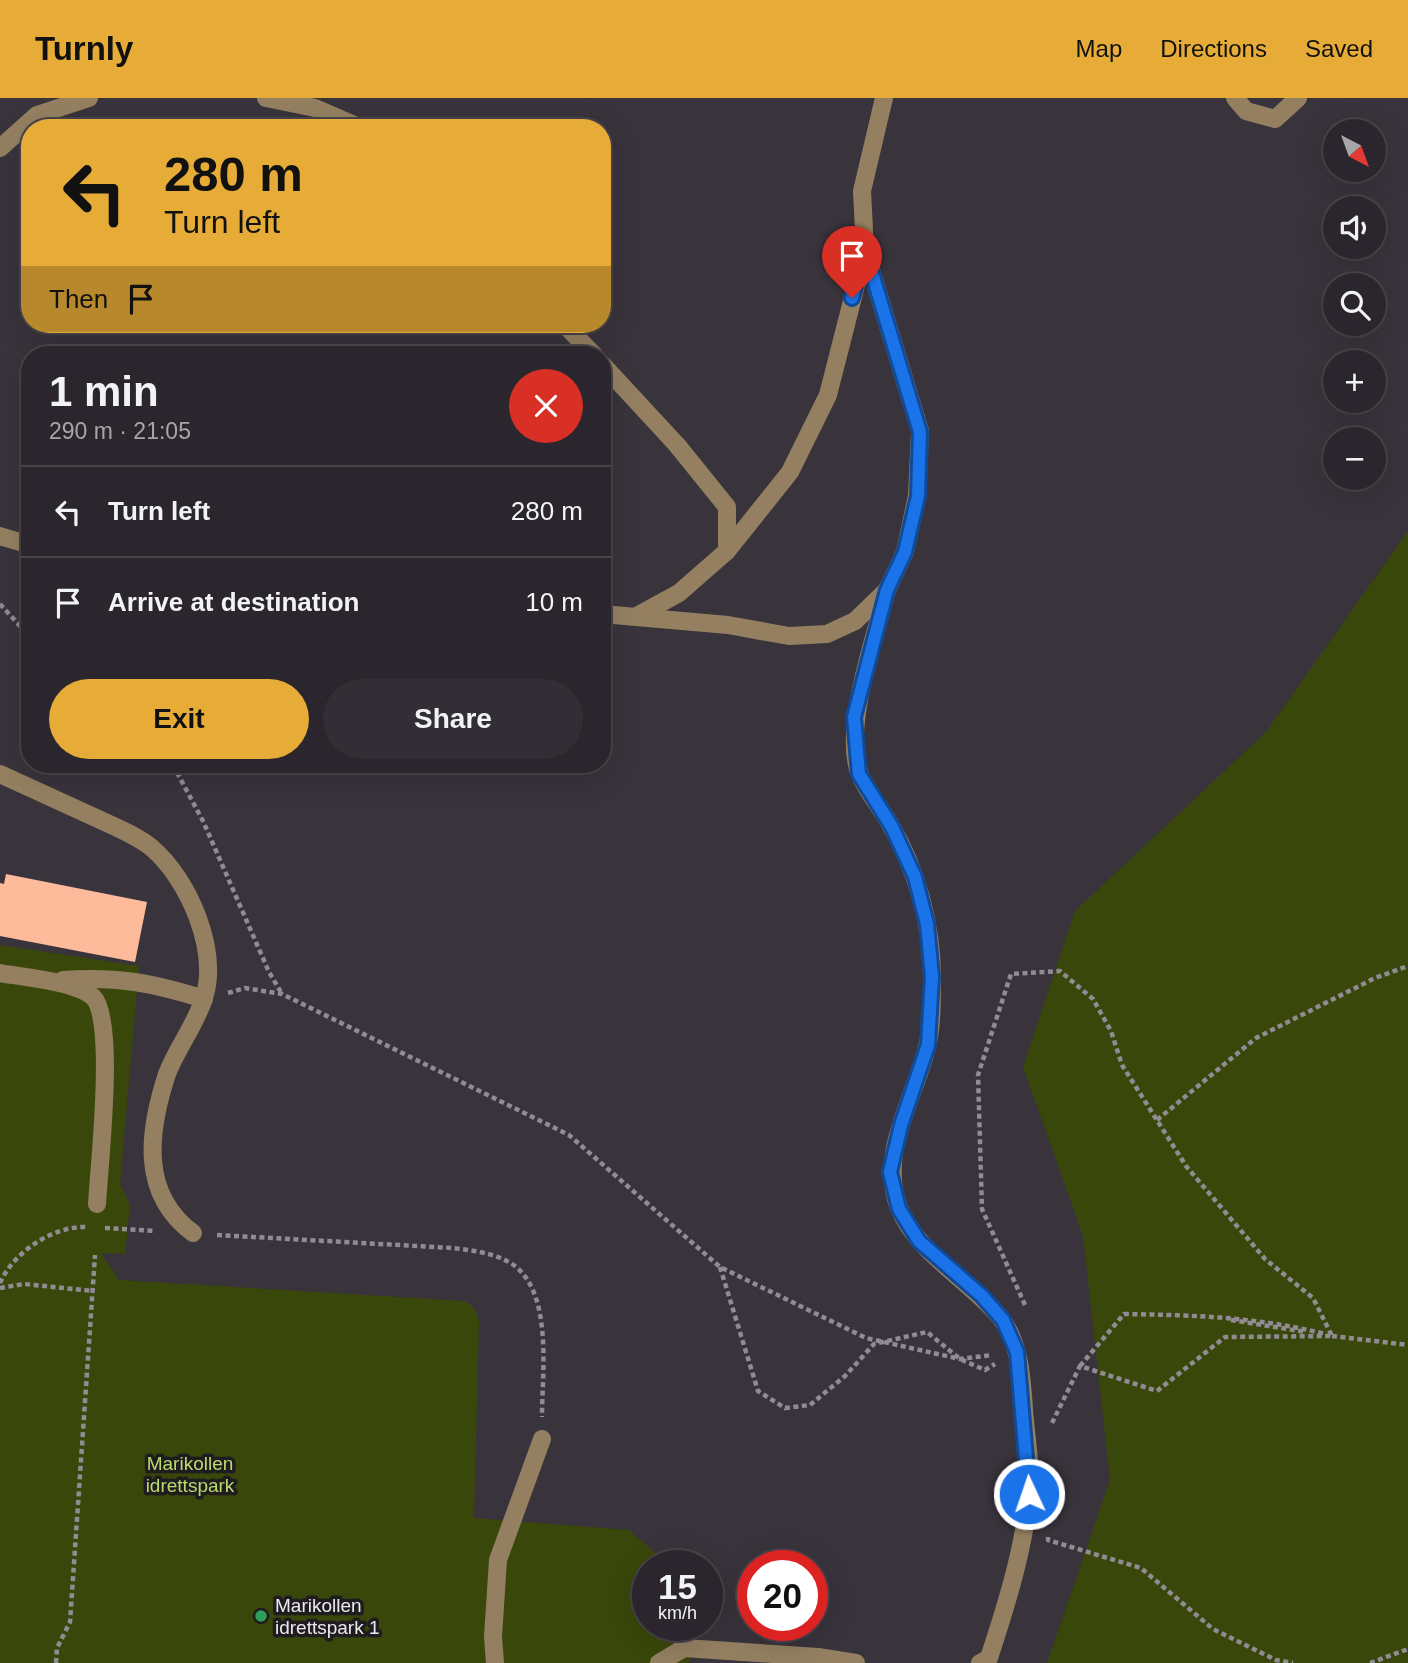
<!DOCTYPE html>
<meta charset="utf-8">
<style>
body{margin:0;font-family:Helvetica,sans-serif;background:#332e35;color:#f1f3f6;height:100vh;display:flex;flex-direction:column;font-size:26px;white-space:nowrap}
*{box-sizing:border-box;margin:0}
p{font-size:23px;color:#a6a5aa}
.icon{flex:none;width:38px;height:38px;fill:none;stroke:currentColor;stroke-width:2;stroke-linecap:round;stroke-linejoin:round}
.map{position:relative;flex:1;overflow:hidden}
.side{position:absolute;left:21px;top:248px;width:590px;height:427px;display:flex;flex-direction:column;background:#2b262d;border-radius:28px;box-shadow:0 7px 28px #0002,0 0 0 2px #474349}
.side>*{flex:none}
.guide{position:absolute;left:21px;top:21px;width:590px;height:214px;border-radius:28px;box-shadow:0 7px 28px #0002,0 0 0 2px #474349;background:#e7ac37;color:#111;overflow:hidden}
.needle{width:46px;rotate:139deg}
.buttons{position:absolute;left:1323px;top:21px;display:grid;gap:14px}
.buttons a{display:grid;place-items:center;width:63px;height:63px;border-radius:50%;background:#2b262d;box-shadow:0 7px 28px #0002,0 0 0 2px #474349;font-size:35px}
.speed{position:absolute;left:632px;top:1452px;display:flex;gap:14px;font-size:35px;font-weight:700;text-align:center}
.speed>*{display:grid;place-content:center;width:91px;height:91px;border-radius:50%;background:#2b262d;box-shadow:0 7px 28px #0002,0 0 0 2px #474349;line-height:1}
.speed small{font-size:18px;font-weight:400}
.speed .limit{border:10px solid #d22;background:#fff;color:#111}
.pin{position:absolute;display:grid;place-items:center;width:60px;height:60px;color:#fff;margin:-72px -30px;border-radius:50% 50% 50% 0;rotate:-45deg;box-shadow:0 0 7px #0007}
.pin .icon{rotate:45deg}
.me{position:absolute;width:77px;margin:-38px;rotate:357deg;stroke-linejoin:round;filter:drop-shadow(0 0 5px #0008)}
.turn{display:flex;align-items:center;gap:24px;height:147px;padding:0 28px;font-size:32px}
.turn .icon{width:91px;height:91px;stroke-width:2.5}
.turn b{display:block;font-size:49px;line-height:60px}
.then{display:flex;align-items:center;height:66px;padding:0 28px;background:#0003;gap:14px;font-size:26px}
.round{display:grid;place-items:center;flex:none;width:74px;height:74px;border-radius:37px;background:#332e35}
.overview{display:flex;align-items:center;justify-content:space-between;height:119px;padding:0 28px}
h1{font-size:42px;font-weight:700;line-height:52px}
.button{display:flex;gap:14px;margin-top:auto;padding:14px 28px}
.button a{flex:1;height:80px;border-radius:42px;background:#e7ac37;color:#111;font-size:28px;font-weight:700;line-height:80px;text-align:center}
.button a+a{background:#332e35;color:#f1f3f6}
ul{padding:0;list-style:none}
li{display:flex;align-items:center;gap:21px;height:91px;padding:0 28px;border-top:2px solid #474349}
li div{flex:1}
li b{display:block;font-size:26px}
li em{font-style:normal}
header{display:flex;align-items:center;gap:42px;box-sizing:border-box;height:98px;padding:0 35px;background:#e7ac37;color:#111}
header strong{font-size:33px}
nav{display:flex;gap:38px;margin-inline-start:auto;font-size:24px}
.map>svg:first-child{display:block}
</style>
<header>
<strong>Turnly</strong>
<nav><a>Map</a><a>Directions</a><a>Saved</a></nav>
</header>
<div class="map">
<svg width="1408" height="1565" viewBox="0 0 1408 1565">
<rect width="100%" height="100%" fill="#39333c"/>
<!-- green -->
<g fill="#39470a">
<path d="M1408 433V1565H1047L1110 1382 1083 1138 1023 969 1075 813 1266 634Z"/>
<path d="M0 847 139 868 120 1086 130 1107 125 1156 101 1155 119 1182 465 1203 474 1210 479 1223 474 1420 629 1432 670 1468H648V1528H692L689 1565H0Z"/>
</g>
<!-- building -->
<path fill="#febb9b" d="M6 776 147 804 135 864 0 838V785L4 786Z"/>
<g fill="none" stroke-linecap="round" stroke-linejoin="round">
<!-- path -->
<g stroke="#918c94" stroke-width="4.5" stroke-dasharray="5 3.5" stroke-linecap="butt">
<path d="M0 506 30 539"/>
<path d="M173 667 203 723 269 874 282 896"/>
<path d="M228 895 245 890 282 896 569 1037 720 1169 866 1240 960 1261 992 1257"/>
<path d="M1157 1022 1256 940 1375 880 1408 868"/>
<path d="M105 1130 155 1133"/>
<path d="M217 1137 453 1150C475 1153 497 1155 515 1168 553 1198 542 1276 542 1319"/>
<path d="M720 1169 758 1293 785 1310 810 1307 845 1278 874 1246 927 1234 960 1261 985 1272 995 1266"/>
<path d="M0 1185C13 1155 52 1128 86 1129"/>
<path d="M0 1190 24 1186 93 1193"/>
<path d="M1025 1207 982 1111 978 977 1011 876 1060 873 1093 901 1111 933 1122 967 1186 1068 1265 1161 1313 1200 1332 1238"/>
<path d="M1231 1222 1306 1234"/>
<path d="M1332 1238 1408 1247"/>
<path d="M1080 1268 1124 1216C1192 1217 1258 1219 1325 1236"/>
<path d="M1052 1325 1080 1268 1157 1293 1225 1239 1332 1238"/>
<path d="M1048 1439V1442L1141 1470 1213 1531 1276 1562 1293 1565"/>
<path d="M56 1565 57 1550 70 1524 95 1157"/>
<path d="M1370 1565 1408 1551"/>
</g>
<!-- minor -->
<g stroke="#948061" stroke-width="18">
<path d="M266 0 315 10 361 30"/>
<path d="M1235 0 1246 13 1275 21 1298 0"/>
<path d="M0 50 37 17 89 0"/>
<path d="M564 226 594 257"/>
<path d="M602 266 677 347 727 409V453"/>
<path d="M0 438 30 447"/>
<path d="M887 492C875 539 842 632 860 677 867 694 881 710 890 726 917 772 932 827 932 880 932 902 932 929 927 949 914 1002 878 1055 899 1110 917 1155 969 1182 1000 1219 1020 1244 1022 1281 1024 1312 1026 1340 1032 1371 1029 1398 1023 1454 1006 1508 989 1560L980 1565"/>
<path d="M602 516 728 527 789 538 827 536 855 523 887 492 905 454 917 398 920 333 865 152 862 93 884 0"/>
<path d="M637 518 679 495 727 453 790 374 828 297 865 152"/>
<path d="M0 676C32 691 64 705 96 720 115 729 136 737 152 750 189 782 219 852 204 900 196 926 177 950 167 976 148 1034 140 1096 193 1135"/>
<path d="M0 875C23 879 77 884 93 899 116 920 99 1069 97 1106"/>
<path d="M63 882C117 878 153 885 204 901"/>
<path d="M495 1565 493 1539 498 1462 542 1341"/>
<path d="M659 1565 684 1550 818 1559 856 1565"/>
</g>
</g>
<g fill="none" stroke-linecap="round" stroke-linejoin="round">
<!-- route casing -->
<g stroke="#114b97" stroke-width="18">
<path id="route" d="M852 200 865 152 920 334 918 398 905 454 887 492 854 619 859 676 892 729 915 779 927 826 932 879 928 947 901 1027 890 1074 899 1111 919 1143 982 1198 1003 1222 1017 1254 1029 1396"/>
</g>
<!-- route -->
<use href="#route" stroke="#1a73e8" stroke-width="12"/>
</g>
<!-- markers -->
<circle fill="#2e9e5b" stroke="#1f1c20" stroke-width="2.5" cx="261" cy="1518" r="7"/>
<g text-anchor="middle" dominant-baseline="central" stroke-width="7" stroke-linejoin="round" paint-order="stroke">
<!-- park labels -->
<g font-size="19" fill="#bbda6c" stroke="#1f1c20">
<text x="190" y="1365">Marikollen<tspan x="190" dy="22">idrettspark</tspan></text>
</g>
<!-- poi labels -->
<g font-size="19" fill="#ebe8ed" stroke="#1f1c20" text-anchor="start">
<text x="275" y="1507">Marikollen<tspan x="275" dy="22">idrettspark 1</tspan></text>
</g>
</g>
</svg>
<div class="buttons">
<a><svg class="needle" viewBox="-14 -14 28 28"><path d="M0-13l5 13h-10z" fill="#e53935"/><path d="M0 13l5-13h-10z" fill="#a6a5aa"/></svg></a>
<a><svg class="icon" aria-label="sound" viewBox="0 0 24 24"><path d="M4 9h4l5-4v14l-5-4H4zM17 9q2 3 0 6"/></svg></a>
<a><svg class="icon" aria-label="search" viewBox="0 0 24 24"><circle cx="10" cy="10" r="6"/><path d="M15 15l6 6"/></svg></a>
<a>+</a>
<a>−</a>
</div>
<div class="speed"><div>15<small>km/h</small></div><div class="limit">20</div></div>
<div class="pin" style="left:852px;top:200px;background:#d93025"><svg class="icon" aria-label="arrive" viewBox="0 0 24 24"><path d="M6 21V4h12l-3 4 3 4H6"/></svg></div>
<svg class="me" style="left:1029px;top:1396px" viewBox="-20 -20 40 40"><circle r="17" fill="#1a73e8" stroke="#fff" stroke-width="3"/><path d="M0-11L8 9 0 5-8 9z" fill="#fff"/></svg>
<div class="guide">
<div class="turn"><svg class="icon" aria-label="left" viewBox="0 0 24 24"><path d="M17 20v-9H6M10 6l-5 5 5 5"/></svg><div><b>280 m</b>Turn left</div></div>
<div class="then">Then<svg class="icon" aria-label="arrive" viewBox="0 0 24 24"><path d="M6 21V4h12l-3 4 3 4H6"/></svg></div>
</div>
<section class="side">
<div class="overview"><div><h1>1 min</h1><p>290 m · 21:05</p></div><a class="round" style="background:#d93025;color:#fff"><svg class="icon" aria-label="close" viewBox="0 0 24 24"><path d="M6 6l12 12M18 6L6 18"/></svg></a></div>
<ul>
<li><svg class="icon" aria-label="left" viewBox="0 0 24 24"><path d="M17 20v-9H6M10 6l-5 5 5 5"/></svg><div><b>Turn left</b></div><em>280 m</em></li>
<li><svg class="icon" aria-label="arrive" viewBox="0 0 24 24"><path d="M6 21V4h12l-3 4 3 4H6"/></svg><div><b>Arrive at destination</b></div><em>10 m</em></li>
</ul>
<div class="button"><a>Exit</a><a>Share</a></div>
</section>
</div>
